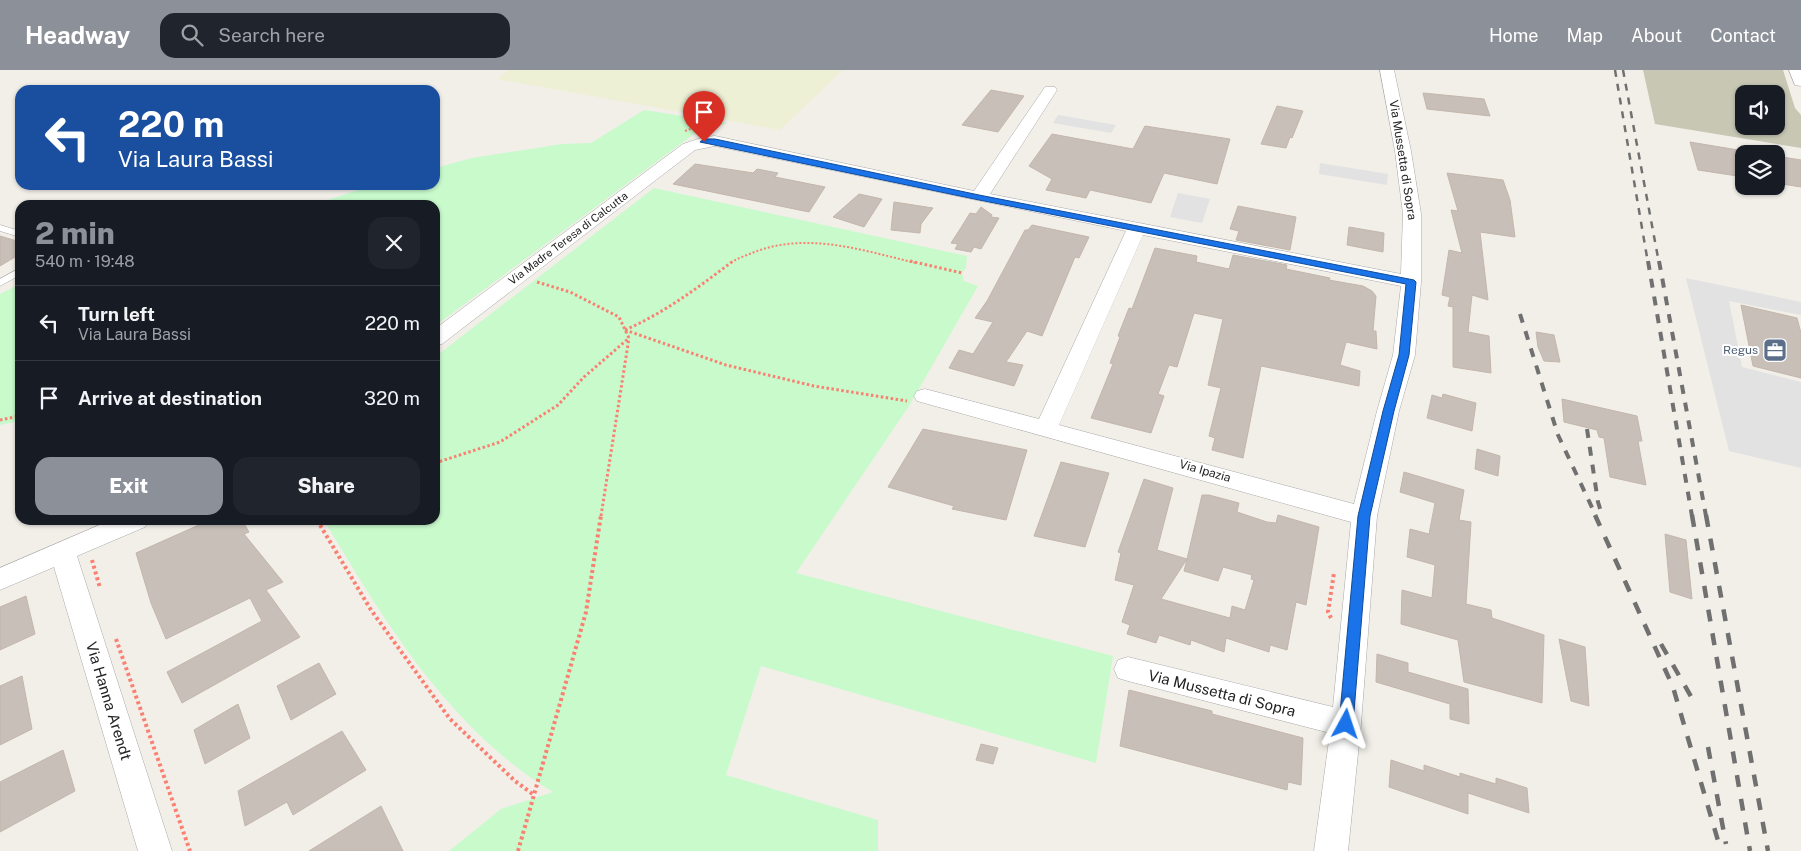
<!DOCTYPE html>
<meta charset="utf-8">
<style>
body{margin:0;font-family:"Public Sans",sans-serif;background:#20242c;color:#f1f3f6;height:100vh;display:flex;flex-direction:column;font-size:19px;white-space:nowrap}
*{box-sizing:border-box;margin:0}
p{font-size:16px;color:#9ea1a6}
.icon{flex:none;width:28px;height:28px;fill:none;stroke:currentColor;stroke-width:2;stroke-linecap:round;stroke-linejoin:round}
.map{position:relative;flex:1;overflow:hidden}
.details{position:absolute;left:15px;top:130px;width:425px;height:325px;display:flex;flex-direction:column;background:#171b24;border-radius:15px;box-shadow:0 1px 4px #0004}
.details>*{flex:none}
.guide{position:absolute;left:15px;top:15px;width:425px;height:105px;border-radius:15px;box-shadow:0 1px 4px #0004;background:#1a4fa0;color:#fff;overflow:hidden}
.controls{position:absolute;left:1735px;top:15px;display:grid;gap:10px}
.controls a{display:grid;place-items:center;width:50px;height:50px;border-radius:10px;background:#171b24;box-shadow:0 1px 4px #0004;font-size:25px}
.pin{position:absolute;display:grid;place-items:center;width:42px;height:42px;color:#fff;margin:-51px -21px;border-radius:50% 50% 50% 0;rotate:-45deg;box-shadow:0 0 5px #0007}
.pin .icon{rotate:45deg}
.me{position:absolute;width:55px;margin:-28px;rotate:5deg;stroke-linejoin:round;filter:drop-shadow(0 0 4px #0008)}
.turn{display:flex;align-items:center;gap:18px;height:105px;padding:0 20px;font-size:22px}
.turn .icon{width:65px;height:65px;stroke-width:2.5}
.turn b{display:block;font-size:35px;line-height:42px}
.round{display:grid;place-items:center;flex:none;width:52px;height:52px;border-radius:15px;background:#20242c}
.head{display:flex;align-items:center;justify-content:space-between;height:85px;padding:0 20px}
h1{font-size:30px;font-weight:800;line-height:38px;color:#8c9099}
.button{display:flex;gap:10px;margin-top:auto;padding:10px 20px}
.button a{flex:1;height:58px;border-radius:15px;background:#8c9099;color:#fff;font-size:20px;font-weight:800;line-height:58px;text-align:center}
.button a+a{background:#20242c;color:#f1f3f6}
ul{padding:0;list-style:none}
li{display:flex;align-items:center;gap:15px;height:75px;padding:0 20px;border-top:1px solid #363941}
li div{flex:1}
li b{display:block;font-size:19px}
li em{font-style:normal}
header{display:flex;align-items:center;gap:30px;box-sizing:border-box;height:70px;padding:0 25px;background:#8c9099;color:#fff}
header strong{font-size:24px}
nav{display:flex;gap:28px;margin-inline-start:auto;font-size:18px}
.search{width:350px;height:45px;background:#20242c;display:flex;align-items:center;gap:12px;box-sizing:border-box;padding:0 18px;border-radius:15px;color:#9ea1a6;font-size:19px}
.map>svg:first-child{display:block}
</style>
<header>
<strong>Headway</strong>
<div class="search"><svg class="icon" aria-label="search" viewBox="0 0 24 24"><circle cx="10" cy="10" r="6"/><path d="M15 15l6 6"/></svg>Search here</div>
<nav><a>Home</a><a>Map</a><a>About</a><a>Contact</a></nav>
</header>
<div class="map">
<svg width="1801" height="781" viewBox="0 0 1801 781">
<rect width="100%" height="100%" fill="#f2efe9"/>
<!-- construction -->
<path fill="#c7c7b4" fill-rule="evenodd" d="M1643 0H1783L1795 38 1801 45V78L1655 54ZM1744 24H1776V56H1744Z"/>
<!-- farmland -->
<path fill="#eef0d5" d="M509 0H843L780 60 497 9Z"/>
<!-- park -->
<g fill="#c8facc">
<path d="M644 40 728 53 698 61 435 256V135H312L374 115H435V98L472 88 562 74 591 73Z"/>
<path d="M654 118 967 186 966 197 962 203 964 211 978 216 909 336 796 503 1113 586 1096 693 761 596 726 705 878 750V781H449L501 739 553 722C450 660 384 551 324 450H435V287Z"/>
<path d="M20 214V351L0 355V224Z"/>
</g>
<!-- parking -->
<g fill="#e2e2e2">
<path d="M1058 45 1116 55 1111 63 1053 53Z"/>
<path d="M1320 93 1388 104 1387 115 1319 104Z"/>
<path d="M1178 123 1210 129 1202 153 1170 147Z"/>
<path d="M1686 208 1801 232V245L1729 231 1742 297 1801 312V398L1729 381Z"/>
</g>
<!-- building -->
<g fill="#c7bfb8" stroke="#c4b6ab" fill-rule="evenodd">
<path d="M991 20 1024 26 998 62 962 55Z"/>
<path d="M1423 23 1484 29 1490 46 1427 39Z"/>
<path d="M1277 36 1303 41 1292 68 1290 67 1286 78 1261 74Z"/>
<path d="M1145 56 1230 69 1217 114 1164 103 1151 133 1090 120 1086 128 1046 120 1052 109 1029 96 1052 64 1133 79Z"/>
<path d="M1690 72 1744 81V107L1698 100Z"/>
<path d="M1776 86 1801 90V117L1776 113Z"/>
<path d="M695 94 753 103 757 99 778 103 775 107 825 117 809 142 673 114Z"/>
<path d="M1447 103 1503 110 1510 130 1515 167 1480 162 1488 230 1472 225 1468 262 1489 266 1491 303 1453 297V237L1448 236 1450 227 1442 225 1449 180 1462 183 1451 140 1458 141Z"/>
<path d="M859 124 882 129 864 157 833 147Z"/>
<path d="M894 132 933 138 921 154 920 163 891 160Z"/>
<path d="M1238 136 1296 147 1290 180 1236 170 1239 161 1230 159Z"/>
<path d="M981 137 992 145 991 147 999 148 981 179 974 177 971 182 955 179 958 174 951 173 962 156 970 143 976 144Z"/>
<path d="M1032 155 1089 167 1079 188 1075 187 1042 266 1027 261 1006 292 1023 295 1014 316 949 298 959 280 973 284 993 252 975 248 987 231 1025 160H1028Z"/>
<path d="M1349 157 1384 163 1383 182 1347 175Z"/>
<path d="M0 166 20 172V184L0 196Z"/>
<path d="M1155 178 1197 186 1196 192 1229 199 1233 185 1287 195 1286 199 1330 208 1329 210 1363 216 1372 221 1376 226 1373 261H1376L1377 279 1346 272 1340 295 1360 301 1359 316 1261 296 1243 388 1212 380 1215 368 1209 366 1221 318 1208 315 1223 249 1194 243 1177 297 1169 295 1158 324 1164 326 1151 363 1091 348 1113 294 1110 293 1120 267 1118 266 1129 238 1132 239Z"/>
<path d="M1741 235 1797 248 1801 263V308L1753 296Z"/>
<path d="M1536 262 1554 265 1560 292 1544 291 1538 277Z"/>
<path d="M1443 324 1476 333 1472 361 1427 348 1432 325 1442 328Z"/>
<path d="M1562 329 1637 346 1642 371H1638L1646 415 1610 407 1604 368 1599 367 1597 360 1564 352Z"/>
<path d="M923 359 1027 380 1006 450 952 439 954 436 888 417Z"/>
<path d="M1477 379 1500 386 1498 406 1475 399Z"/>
<path d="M1061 392 1109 403 1085 477 1034 466Z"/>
<path d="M1404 402 1464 420 1459 450 1471 452 1466 534 1491 540 1492 548 1544 565 1542 633 1464 612 1458 570 1401 554 1402 520 1432 528 1435 495 1407 487 1410 459 1429 464 1435 433 1400 422Z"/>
<path d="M1144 409 1173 418 1157 480 1187 489 1202 425H1209L1239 433 1237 442 1267 452 1276 453 1278 445 1319 457 1306 535 1296 532 1287 580 1270 575 1269 582 1226 568 1224 582 1191 570 1190 575 1159 565 1156 573 1127 564 1130 555 1122 552 1134 515 1115 510 1121 483 1118 482ZM1187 489 1184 501 1218 511 1223 497 1252 505 1251 509 1254 510 1245 540 1232 536 1230 548 1161 529Z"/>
<path d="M210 450H242L249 462 244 464 283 512 266 520 300 567 182 633 167 602 262 551 250 528 166 569 151 533 136 483Z"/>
<path d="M1665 464 1686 470 1692 529 1670 522Z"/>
<path d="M26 526 35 564 0 580V537Z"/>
<path d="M1559 569 1585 577 1589 636 1571 631Z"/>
<path d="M1377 584 1408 593V602L1468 619 1469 654 1450 649V634L1376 612Z"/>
<path d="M319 593 336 624 291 650 277 616Z"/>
<path d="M22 606 32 659 0 675V616Z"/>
<path d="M1129 620 1212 641V644L1303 668 1301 715 1288 712 1287 720 1120 676Z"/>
<path d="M238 634 250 668 205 694 194 660Z"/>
<path d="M342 661 366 700 293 745 287 732 245 756 238 721Z"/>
<path d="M981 674 998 678 993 694 976 690Z"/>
<path d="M63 680 75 721 0 762V712Z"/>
<path d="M1391 690 1424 701V695L1460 707V703L1496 714V708L1527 718 1529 743 1468 723V744L1389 717Z"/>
<path d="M381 736 403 781H309Z"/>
</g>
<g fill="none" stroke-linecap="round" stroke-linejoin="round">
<!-- service casing -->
<g stroke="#a9a9a9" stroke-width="1">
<g id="service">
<path d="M0 155 20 161V167L0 161Z"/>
<path d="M20 198V205L0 216V209Z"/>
</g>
</g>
<!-- minor casing -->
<g stroke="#a9a9a9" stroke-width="1">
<g id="minor">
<path d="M1380 0H1394L1411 81 1421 144V212L1415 285 1399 341 1377 446 1361 654 1348 781H1314L1330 663 1128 611 1118 608 1114 599 1118 590 1128 587 1333 637 1351 452 917 331 914 326 917 321 925 319 1039 349 1126 161 715 76 695 80 442 274 435 275V259L683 74 704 67 715 66 974 121 1045 17H1055L1057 20 990 124 1401 204 1403 144 1395 81ZM1143 165 1401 216 1393 285 1377 341 1354 434 1059 355Z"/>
<path d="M111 450H149L145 457 77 486 172 781H138L54 497 0 520V498Z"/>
</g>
</g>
<!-- tertiary casing -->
<g stroke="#a9a9a9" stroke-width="1">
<path id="tertiary" d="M1789 0H1801V16L1795 15Z"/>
</g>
<!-- path-far2 -->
<g stroke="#fa8072" stroke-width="2" stroke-dasharray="2 2" stroke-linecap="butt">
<path d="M685 61 698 56"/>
<path d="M731 193C737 188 745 186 752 183 806 161 861 180 916 193"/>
</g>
<!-- path-far1 -->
<g stroke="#fa8072" stroke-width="3" stroke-dasharray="2.5 2.5" stroke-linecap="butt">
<path d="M910 191 962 203"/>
<path d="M625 260C664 243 699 217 733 191"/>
<path d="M625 260 726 295 814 316 907 331"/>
<path d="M0 350 20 346"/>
<path d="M435 393 500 372 558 335 584 307 629 268 619 247 570 222 537 212"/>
<path d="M601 446 629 268"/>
</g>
<!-- path -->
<g stroke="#fa8072" stroke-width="4" stroke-dasharray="3 3" stroke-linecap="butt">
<path d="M317 450 371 540 450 649 515 711 534 725"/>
<path d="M92 490 100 518"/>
<path d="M1331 548 1328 542 1334 503"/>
<path d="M116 569 190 781"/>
<path d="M518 781 586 542 601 445"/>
</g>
<!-- service -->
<use href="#service" fill="#fff" fill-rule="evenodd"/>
<!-- minor -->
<use href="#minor" fill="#fff" fill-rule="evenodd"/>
<!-- tertiary -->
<use href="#tertiary" fill="#fff" fill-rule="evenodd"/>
<!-- rail-far2 -->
<g stroke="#707070" stroke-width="2.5" stroke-dasharray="7 7" stroke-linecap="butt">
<path d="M1615 0 1648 193"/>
<path d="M1623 0 1659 193"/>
</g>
<!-- rail-far1 -->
<g stroke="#707070" stroke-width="4" stroke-dasharray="9 9" stroke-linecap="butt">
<path d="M1648 191 1692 446"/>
<path d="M1659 191 1706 446"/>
<path d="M1520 244 1558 365 1596 446"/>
<path d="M1587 359 1598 432 1602 445"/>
</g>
<!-- rail -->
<g stroke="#707070" stroke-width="4.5" stroke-dasharray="12 12" stroke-linecap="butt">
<path d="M1595 445 1673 617 1721 781"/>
<path d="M1692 445 1750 781"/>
<path d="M1706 445 1768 781"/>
<path d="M1661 574 1693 630"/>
<path d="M1708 677 1726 774"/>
</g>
</g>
<!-- route -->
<path fill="#1a73e8" stroke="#114b97" d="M715 69 979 125 1414 210 1416 212 1409 285 1394 341 1370 446 1353 654 1351 659 1346 661 1341 659 1339 654 1358 446 1383 341 1399 285 1406 214 979 130 700 72 704 69Z"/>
<!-- icons -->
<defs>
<g id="office-square" transform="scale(1.25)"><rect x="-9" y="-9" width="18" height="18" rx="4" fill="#5c6f8a" stroke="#fff"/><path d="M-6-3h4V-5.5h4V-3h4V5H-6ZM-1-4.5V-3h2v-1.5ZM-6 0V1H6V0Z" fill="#fff"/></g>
</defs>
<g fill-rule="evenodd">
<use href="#office-square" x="1775" y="280"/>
</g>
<g text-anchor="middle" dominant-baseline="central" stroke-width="4" stroke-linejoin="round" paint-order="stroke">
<!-- far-street labels -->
<g font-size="11" fill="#222" stroke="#fff">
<text transform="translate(568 168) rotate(-37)">Via Madre Teresa di Calcutta</text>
</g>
<!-- street labels -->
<g font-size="12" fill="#222" stroke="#fff">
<text transform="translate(1403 90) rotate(81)">Via Mussetta di Sopra</text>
<text transform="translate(1205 401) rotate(16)">Via Ipazia</text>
</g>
<!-- service labels -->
<g font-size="12" fill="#4e5e75" stroke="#fff" text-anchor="end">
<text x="1758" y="280">Regus</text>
</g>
<!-- near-street labels -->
<g font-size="15" fill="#222" stroke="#fff">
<text transform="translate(1222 623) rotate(14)">Via Mussetta di Sopra</text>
<text transform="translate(109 631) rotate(73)">Via Hanna Arendt</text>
</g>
</g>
</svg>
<div class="controls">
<a><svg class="icon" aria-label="sound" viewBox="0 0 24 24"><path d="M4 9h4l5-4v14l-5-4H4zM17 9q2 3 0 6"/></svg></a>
<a><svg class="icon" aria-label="layers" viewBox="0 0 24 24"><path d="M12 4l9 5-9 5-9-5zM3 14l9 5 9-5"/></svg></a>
</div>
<div class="pin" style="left:704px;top:72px;background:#d93025"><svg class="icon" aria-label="arrive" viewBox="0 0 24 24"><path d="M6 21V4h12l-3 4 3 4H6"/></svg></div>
<svg class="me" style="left:1346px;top:654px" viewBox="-20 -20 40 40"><path d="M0-17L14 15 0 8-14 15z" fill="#1a73e8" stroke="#fff" stroke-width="4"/></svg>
<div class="guide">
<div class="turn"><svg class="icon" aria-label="left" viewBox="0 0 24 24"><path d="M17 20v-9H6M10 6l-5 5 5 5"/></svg><div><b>220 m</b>Via Laura Bassi</div></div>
</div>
<section class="details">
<div class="head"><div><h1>2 min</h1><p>540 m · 19:48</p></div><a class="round"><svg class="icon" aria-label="close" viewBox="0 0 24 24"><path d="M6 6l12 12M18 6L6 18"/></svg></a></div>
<ul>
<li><svg class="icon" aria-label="left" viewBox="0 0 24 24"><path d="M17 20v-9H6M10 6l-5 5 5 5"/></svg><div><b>Turn left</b><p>Via Laura Bassi</p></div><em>220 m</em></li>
<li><svg class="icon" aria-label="arrive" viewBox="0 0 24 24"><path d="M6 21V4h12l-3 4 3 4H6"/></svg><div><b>Arrive at destination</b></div><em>320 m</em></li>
</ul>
<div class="button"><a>Exit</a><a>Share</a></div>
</section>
</div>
